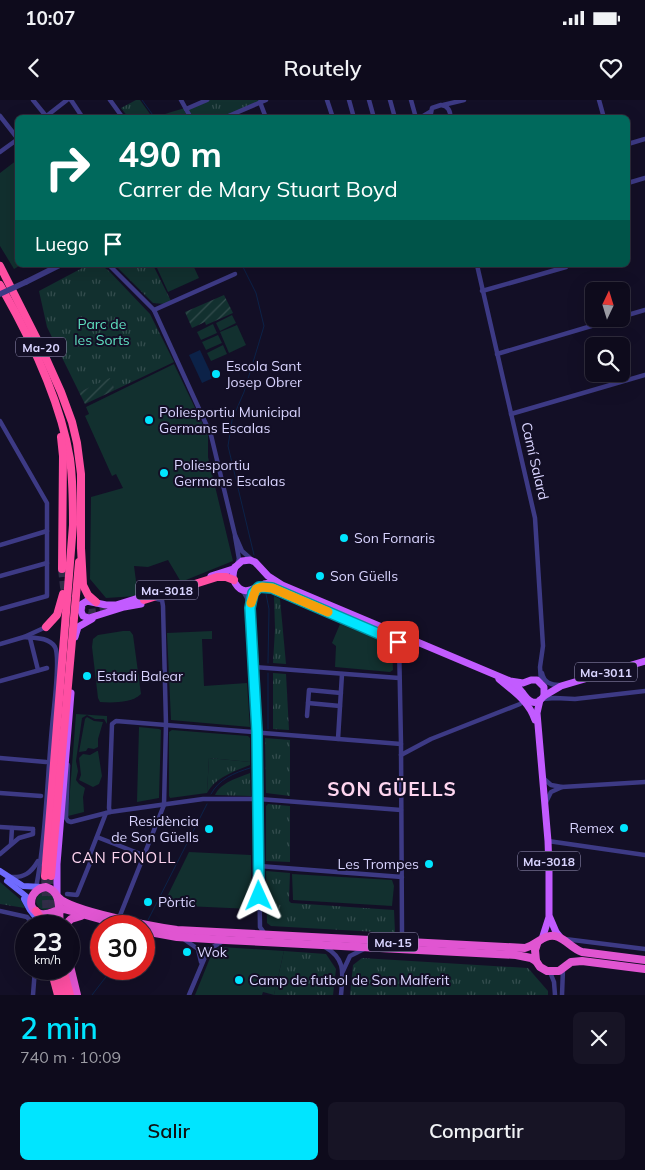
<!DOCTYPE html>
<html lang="es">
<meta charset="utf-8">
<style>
body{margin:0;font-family:Mulish,sans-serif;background:#171425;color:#f1f3f6;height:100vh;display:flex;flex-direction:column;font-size:19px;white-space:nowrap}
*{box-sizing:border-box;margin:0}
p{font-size:16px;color:#9b9ba3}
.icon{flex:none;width:28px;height:28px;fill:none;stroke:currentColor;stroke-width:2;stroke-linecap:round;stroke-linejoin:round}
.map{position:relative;height:895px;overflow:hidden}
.side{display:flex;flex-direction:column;background:#0e0b1c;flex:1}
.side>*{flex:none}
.banner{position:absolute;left:15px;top:15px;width:615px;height:152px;border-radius:8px;box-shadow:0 5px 20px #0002,0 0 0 1px #2e2b3b;background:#00695c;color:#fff;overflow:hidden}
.needle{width:32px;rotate:4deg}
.controls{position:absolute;left:585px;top:182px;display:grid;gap:10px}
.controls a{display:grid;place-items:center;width:45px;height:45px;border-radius:8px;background:#0e0b1c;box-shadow:0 5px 20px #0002,0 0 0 1px #2e2b3b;font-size:25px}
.speed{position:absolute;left:15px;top:815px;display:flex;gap:10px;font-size:25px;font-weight:700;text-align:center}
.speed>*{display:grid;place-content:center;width:65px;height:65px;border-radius:50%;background:#0e0b1c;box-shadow:0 5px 20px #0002,0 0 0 1px #2e2b3b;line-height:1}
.speed small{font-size:12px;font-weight:400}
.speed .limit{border:8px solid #d22;background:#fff;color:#111}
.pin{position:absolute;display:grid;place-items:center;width:42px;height:42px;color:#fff;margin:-21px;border-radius:10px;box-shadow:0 2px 8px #0006}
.me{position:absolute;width:55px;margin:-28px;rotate:359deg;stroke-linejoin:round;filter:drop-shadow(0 0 4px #0008)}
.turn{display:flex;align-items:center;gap:18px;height:105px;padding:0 20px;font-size:22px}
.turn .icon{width:65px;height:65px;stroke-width:2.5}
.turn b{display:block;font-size:35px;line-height:42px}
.then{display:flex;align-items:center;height:48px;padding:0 20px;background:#0003;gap:10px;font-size:19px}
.round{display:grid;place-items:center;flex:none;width:52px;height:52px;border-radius:8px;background:#171425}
.head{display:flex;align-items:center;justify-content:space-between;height:85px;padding:0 20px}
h1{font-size:30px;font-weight:600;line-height:38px;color:#00e5ff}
.primary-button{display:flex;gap:10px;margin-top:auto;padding:10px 20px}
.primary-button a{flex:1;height:58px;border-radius:8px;background:#00e5ff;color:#111;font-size:20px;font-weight:600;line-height:58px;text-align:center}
.primary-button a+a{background:#171425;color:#f1f3f6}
.status{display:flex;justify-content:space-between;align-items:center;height:35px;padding:0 25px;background:#0e0b1c;direction:ltr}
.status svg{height:14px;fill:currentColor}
header{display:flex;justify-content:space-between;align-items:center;height:65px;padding:0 20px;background:#0e0b1c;font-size:22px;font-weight:600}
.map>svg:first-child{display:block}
</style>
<div class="status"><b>10:07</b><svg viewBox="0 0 49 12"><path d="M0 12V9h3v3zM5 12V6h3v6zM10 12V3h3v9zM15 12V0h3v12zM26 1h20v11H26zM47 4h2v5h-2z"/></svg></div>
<header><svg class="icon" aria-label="back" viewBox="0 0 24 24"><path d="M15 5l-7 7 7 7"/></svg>Routely<svg class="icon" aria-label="heart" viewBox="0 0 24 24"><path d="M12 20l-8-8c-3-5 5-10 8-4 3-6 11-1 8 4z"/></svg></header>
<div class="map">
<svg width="645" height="895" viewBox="0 0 645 895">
<defs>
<pattern id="park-tufts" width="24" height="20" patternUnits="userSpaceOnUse" patternTransform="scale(1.25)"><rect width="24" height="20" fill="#12302f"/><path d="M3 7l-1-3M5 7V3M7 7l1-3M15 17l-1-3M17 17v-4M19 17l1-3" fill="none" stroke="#344d4e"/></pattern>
<pattern id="garden-furrows" width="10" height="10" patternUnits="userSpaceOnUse" patternTransform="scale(1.25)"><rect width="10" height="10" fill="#12302f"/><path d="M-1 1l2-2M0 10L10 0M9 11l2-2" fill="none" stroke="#344d4e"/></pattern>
</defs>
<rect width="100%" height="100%" fill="#130f26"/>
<!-- grass -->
<g fill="#12302f">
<path d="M17 60V72L14 75 18 81V165H21L14 169 0 146V73Z"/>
<path d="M164 165H193L199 178 168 192 157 168Z"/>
<path d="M232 215 236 223 220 231 216 223Z"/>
<path d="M213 224 217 233 201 240 197 232Z"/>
<path d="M237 225 246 245 229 253 220 232Z"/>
<path d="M218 235 222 243 206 250 202 242Z"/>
<path d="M223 245 227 254 211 261 207 253Z"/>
<path d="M174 264 208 335V357L233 461 181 482 168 460 148 467 134 466 138 496 106 498 90 479 91 397 123 388 116 374 112 376 85 316 89 314 86 307Z"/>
<path d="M340 524 392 545 393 570 390 572 335 567 336 546 332 543Z"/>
<path d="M123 531H130L133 535 141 594C132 603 112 603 100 602L98 598 92 547 93 539 98 535Z"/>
<path d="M212 531V539H202L204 586 247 583 250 627 171 620 167 533Z"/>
<path d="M76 614 107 616V624L104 619H95L87 615 82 618 76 661 78 671 76 680 79 684 85 688 83 697 84 712 68 716Z"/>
<path d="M87 617 94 621 103 622 98 639V647L94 649 88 648 86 651 79 652 85 619Z"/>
<path d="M139 627 159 629 161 630 159 698 137 702Z"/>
<path d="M172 630 248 636 250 638V662L209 658 207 693 170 698 169 696V632Z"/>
<path d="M97 651H98L102 676 99 684 93 687 79 680 81 675 79 658 83 654 90 655Z"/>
<path d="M189 752 251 755V809L163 805Z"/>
<path d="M292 774 392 780 394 786 392 806 293 800Z"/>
<circle cx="45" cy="801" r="9"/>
<path d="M221 847 284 851 274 895 263 892 262 895H195L212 853 217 848Z"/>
</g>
<!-- park -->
<g fill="url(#park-tufts)">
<path d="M136 0H140L152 17H128L121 8Z"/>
<path d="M207 0H266L224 17 159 16C176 10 191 7 207 0Z"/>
<path d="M115 165H153L171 201 165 204 153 203Z"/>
<path d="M86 166 105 168 109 171 150 214 174 262 115 290 110 279 79 292 47 227 39 191Z"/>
<path d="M274 496 280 499 286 564 273 563 275 529Z"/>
<path d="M273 573 286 574 289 630 273 629Z"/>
<path d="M265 638 290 640V696L266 693Z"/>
<path d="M209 658 250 662V665C233 672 216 677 207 693Z"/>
<path d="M250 673 251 696 215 695C221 682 238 678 250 673Z"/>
<path d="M268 704 290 706V762L266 761V706Z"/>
<path d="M266 771 290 773 289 801 291 803 394 810 395 833 271 826 267 823Z"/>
<path d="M0 782 21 800 25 808 0 804Z"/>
<path d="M284 851 326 854 336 869 333 895H274Z"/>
<path d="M362 858 528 868 548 891V895H350L353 865Z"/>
</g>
<!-- garden -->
<g fill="url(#garden-furrows)">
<path d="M224 195 233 213 206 225 205 222 192 228 185 212Z"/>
<path d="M110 278 115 290 85 304 79 292Z"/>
</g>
<!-- water -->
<path fill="#0c2248" d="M200 250 213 278 202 283 189 255Z"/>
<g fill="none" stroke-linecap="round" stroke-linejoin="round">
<!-- stream -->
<g stroke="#0c2248" stroke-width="1">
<path d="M142 0 155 18"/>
<path d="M242 165 256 193 264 226 244 292 232 320 228 346 254 455"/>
<path d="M266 494 269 509 268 563"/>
<path d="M268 629V573"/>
<path d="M211 694C219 679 234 673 250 668"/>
<path d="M148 820 207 704"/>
<path d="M92 895 112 869"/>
</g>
<!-- motorway-tunnel -->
<g stroke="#312d47" stroke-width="8" stroke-dasharray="8 4" stroke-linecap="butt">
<path d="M62 469 64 487 68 498"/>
<path d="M77 508 89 513 105 511"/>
<path d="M45 776 47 824"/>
<path d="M51 776 53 824"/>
</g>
<!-- minor -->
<g stroke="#3d3a85" stroke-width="4.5">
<path d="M33 0 46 16"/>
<path d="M71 0 83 18"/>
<path d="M110 0 123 18"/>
<path d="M181 0 191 18"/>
<path d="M327 0 333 18"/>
<path d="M349 0 354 18"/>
<path d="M369 0 374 18"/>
<path d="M390 0 395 18"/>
<path d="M411 0 416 18"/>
<path d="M599 0 604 18"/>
<path d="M260 2 266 18"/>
<path d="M443 5 464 0"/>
<path d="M186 9 207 0"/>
<path d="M0 16 18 39"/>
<path d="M44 18 67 0"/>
<path d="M224 18 266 0"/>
<path d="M420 18 430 12"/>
<path d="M430 18 432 8 441 5C448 6 451 11 450 18"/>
<path d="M628 44 645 39"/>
<path d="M0 52 18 39"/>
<path d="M628 83 645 78"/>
<path d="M109 165 154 210 211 335 235 435 242 451 251 459"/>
<path d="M477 165 535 418 543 546 540 567 541 582"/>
<path d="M482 191 566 167V165"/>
<path d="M154 210 235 174"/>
<path d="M621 217 645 210"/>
<path d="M497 254 615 219"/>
<path d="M511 314 645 275"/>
<path d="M0 321 47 403V496L0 509"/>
<path d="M235 436 239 459 237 464"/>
<path d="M0 445 47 431"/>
<path d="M0 476 47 463"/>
<path d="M263 487 272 488 399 542 401 644 402 833 406 841"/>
<path d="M243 491 247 498 250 508 251 497 256 489"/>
<path d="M250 508 257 632 260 827 265 834"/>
<path d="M24 537C34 538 49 537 55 547 61 558 53 613 52 627 47 681 46 735 36 788"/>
<path d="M30 538 38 570"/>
<path d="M0 544 24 537 46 527"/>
<path d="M253 567 399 578"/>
<path d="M542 573C544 583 551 585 560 585"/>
<path d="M0 581 47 568"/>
<path d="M542 599 555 598 575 599 645 591"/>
<path d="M308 603 340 606"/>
<path d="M307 616 309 590 341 593"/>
<path d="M338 639 342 574"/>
<path d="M401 655 431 639 520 604"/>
<path d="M0 658 46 662"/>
<path d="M68 665 66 718 68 721 71 722 110 712 203 699H259L401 710"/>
<path d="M543 678 551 685 562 687"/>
<path d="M0 693 41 696"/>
<path d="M546 702 551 692 562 687 645 682"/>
<path d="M110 712 109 708 112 624 116 621 401 644"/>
<path d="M0 727 33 729"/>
<path d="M97 737 143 755"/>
<path d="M548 741 645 755"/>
<path d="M11 744 12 728"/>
<path d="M0 754 19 738 33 734V729"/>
<path d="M259 766 402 777"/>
<path d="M10 777C24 778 31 773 38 761"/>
<path d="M67 794 77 795 90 763 89 757 106 713"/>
<path d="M0 811 27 817 35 826"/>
<path d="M119 818 164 705 166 624 163 506 162 500 157 499"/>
<path d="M565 839 645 849"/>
<path d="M185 840 198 849 201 862"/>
<path d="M325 847C346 859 343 873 341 895"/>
<path d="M343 871 350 856 364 849"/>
<path d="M550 872 554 882 555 895"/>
<path d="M33 895 35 869"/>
<path d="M189 895 208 850 223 841"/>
<path d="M562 895 563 869"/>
</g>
<!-- tertiary -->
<path stroke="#3d3a85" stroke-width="5.5" d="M26 182 60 165"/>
<!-- secondary -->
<g stroke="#6f6bff" stroke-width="6">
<path d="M0 771 23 786 42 787"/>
<path d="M7 781 27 797 31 804"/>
<path d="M24 799 30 810 39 822"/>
</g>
<!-- primary -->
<g stroke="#c25bff" stroke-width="7">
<path d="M235 467C233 472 232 478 235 483 244 498 254 487 264 484 268 483 272 483 277 484"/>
<path d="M211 476 233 469 242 461 250 460 255 462 268 476 282 485 510 581 523 583 531 580H537L544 587V596C535 608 528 601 522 592 519 588 514 584 510 581"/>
<path d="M141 504 124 507 89 518 83 516 81 511 82 504 87 501 106 505H116L148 495"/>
<path d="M75 537 78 527 92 519"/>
<path d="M499 579C513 591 529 601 535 620"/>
<path d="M544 596 561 586 645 561"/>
<path d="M540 600 537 613 548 741 549 769V817L542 839"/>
<path d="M57 795V764L71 593"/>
<path d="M550 818 556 832 560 837"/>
</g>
<!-- trunk -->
<g stroke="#e055d1" stroke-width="8">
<path d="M58 797C70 811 155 827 177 830L525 848C536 845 538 840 546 837 561 831 569 848 582 852L645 860"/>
<path d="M60 826C58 811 63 792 46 787 31 788 24 809 41 814 49 816 56 809 64 809L125 826"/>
<path d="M64 826 71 819 81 816"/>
<path d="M144 831 177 837 225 840 516 855 531 858 536 861"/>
<path d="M537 844 535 850 536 861 540 867 547 871H559L571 862 582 861 645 869"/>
<path d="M69 862 77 895"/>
</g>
<!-- motorway -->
<g stroke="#ff4fa3" stroke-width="8">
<path d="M0 166 39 243 61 292 72 322 77 343 81 374V448L83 485 88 495 96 502"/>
<path d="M0 185C30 237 60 299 70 359 73 381 73 403 73 425L45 776"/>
<path d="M61 337 63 356 62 469"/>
<path d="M144 500 217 477H226L234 480"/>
<path d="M46 527 57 515 63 494"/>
<path d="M51 776 79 462"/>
<path d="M36 811 40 817 42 826"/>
<path d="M47 824V826"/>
<path d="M53 824 54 826"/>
<path d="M51 869 58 895"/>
<path d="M57 869 64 895"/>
<path d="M63 869 70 895"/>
</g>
<!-- tertiary-bridge -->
<path stroke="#3d3a85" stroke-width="5.5" d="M0 194 26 182"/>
</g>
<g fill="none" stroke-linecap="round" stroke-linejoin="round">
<!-- route casing -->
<g stroke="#0095a6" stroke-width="12">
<path id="route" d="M259 796 257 632 250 508 253 493 259 487 272 488 398 542"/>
</g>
<!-- route -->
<use href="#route" stroke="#00e5ff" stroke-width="9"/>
<!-- slow -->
<path stroke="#f59e0b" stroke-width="9" d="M251 503 256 489 262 487 272 488 328 512"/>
</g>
<!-- markers -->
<g fill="#00e5ff" stroke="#130f26" stroke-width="2">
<circle cx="216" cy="274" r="5"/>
<circle cx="149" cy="320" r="5"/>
<circle cx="164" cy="373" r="5"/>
<circle cx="344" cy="438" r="5"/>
<circle cx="320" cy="476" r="5"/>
<circle cx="87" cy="576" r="5"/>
<circle cx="624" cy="728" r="5"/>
<circle cx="209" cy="729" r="5"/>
<circle cx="429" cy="764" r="5"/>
<circle cx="148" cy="802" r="5"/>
<circle cx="187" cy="852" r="5"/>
<circle cx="239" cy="880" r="5"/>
</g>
<g text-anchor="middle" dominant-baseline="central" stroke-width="4" stroke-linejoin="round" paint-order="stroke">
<!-- shield labels -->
<g fill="#130f26" stroke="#9e99be" stroke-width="1">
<rect x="16" y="237.5" width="50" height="19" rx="4"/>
<rect x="136" y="480.5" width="62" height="19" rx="4"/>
<rect x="575" y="562.5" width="62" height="19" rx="4"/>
<rect x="518" y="751.5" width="62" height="19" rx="4"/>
<rect x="368" y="832.5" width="50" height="19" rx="4"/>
</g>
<g font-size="12" font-weight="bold" fill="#d9d4ff">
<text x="41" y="247">Ma-20</text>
<text x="167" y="490">Ma-3018</text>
<text x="606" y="572">Ma-3011</text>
<text x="549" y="761">Ma-3018</text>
<text x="393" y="842">Ma-15</text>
</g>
<!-- park labels -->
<g font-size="14" fill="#5fe0c0" stroke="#130f26">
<text x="102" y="224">Parc de<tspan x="102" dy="16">les Sorts</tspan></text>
</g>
<!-- poi labels -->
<g font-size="14" fill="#d9d4ff" stroke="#130f26" text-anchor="start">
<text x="226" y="266">Escola Sant<tspan x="226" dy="16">Josep Obrer</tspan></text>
<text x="159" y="312">Poliesportiu Municipal<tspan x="159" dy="16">Germans Escalas</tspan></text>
<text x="174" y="365">Poliesportiu<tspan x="174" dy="16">Germans Escalas</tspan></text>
<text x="354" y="438">Son Fornaris</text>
<text x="330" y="476">Son Güells</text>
<text x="97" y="576">Estadi Balear</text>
<text x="199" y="721" text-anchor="end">Residència<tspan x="199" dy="16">de Son Güells</tspan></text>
<text x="614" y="728" text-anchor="end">Remex</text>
<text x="419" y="764" text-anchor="end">Les Trompes</text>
<text x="158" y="802">Pòrtic</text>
<text x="197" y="852">Wok</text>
<text x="249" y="880">Camp de futbol de Son Malferit</text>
</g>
<!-- street labels -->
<g font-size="14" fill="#d9d4ff" stroke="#130f26">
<text transform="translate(535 361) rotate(77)">Camí Salard</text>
</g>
<!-- neighbourhood labels -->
<g font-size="15" letter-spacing="1" fill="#ffd6f0" stroke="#130f26">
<text x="124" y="757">CAN FONOLL</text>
</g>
<!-- district labels -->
<g font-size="19" font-weight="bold" letter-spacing="1" fill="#ffd6f0" stroke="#130f26">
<text x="392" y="689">SON GÜELLS</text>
</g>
</g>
</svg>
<div class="controls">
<a><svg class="needle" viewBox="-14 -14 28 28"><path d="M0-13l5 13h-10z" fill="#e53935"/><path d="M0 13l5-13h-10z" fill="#9b9ba3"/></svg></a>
<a><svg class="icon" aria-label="search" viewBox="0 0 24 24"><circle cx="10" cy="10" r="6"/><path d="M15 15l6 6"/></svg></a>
</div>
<div class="speed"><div>23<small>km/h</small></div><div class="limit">30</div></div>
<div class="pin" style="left:398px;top:542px;background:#d93025"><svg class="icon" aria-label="arrive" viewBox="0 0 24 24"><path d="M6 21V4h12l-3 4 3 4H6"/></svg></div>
<svg class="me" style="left:259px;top:796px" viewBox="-20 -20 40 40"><path d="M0-17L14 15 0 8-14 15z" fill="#00e5ff" stroke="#fff" stroke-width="4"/></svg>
<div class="banner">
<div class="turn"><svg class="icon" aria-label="right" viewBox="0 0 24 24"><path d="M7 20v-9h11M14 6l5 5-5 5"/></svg><div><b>490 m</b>Carrer de Mary Stuart Boyd</div></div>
<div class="then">Luego<svg class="icon" aria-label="arrive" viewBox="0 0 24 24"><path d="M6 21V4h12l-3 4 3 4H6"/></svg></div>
</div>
</div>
<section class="side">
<div class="head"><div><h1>2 min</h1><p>740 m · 10:09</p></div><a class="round"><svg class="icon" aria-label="close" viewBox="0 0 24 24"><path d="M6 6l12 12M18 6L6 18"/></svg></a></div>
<div class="primary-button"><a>Salir</a><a>Compartir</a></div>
</section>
